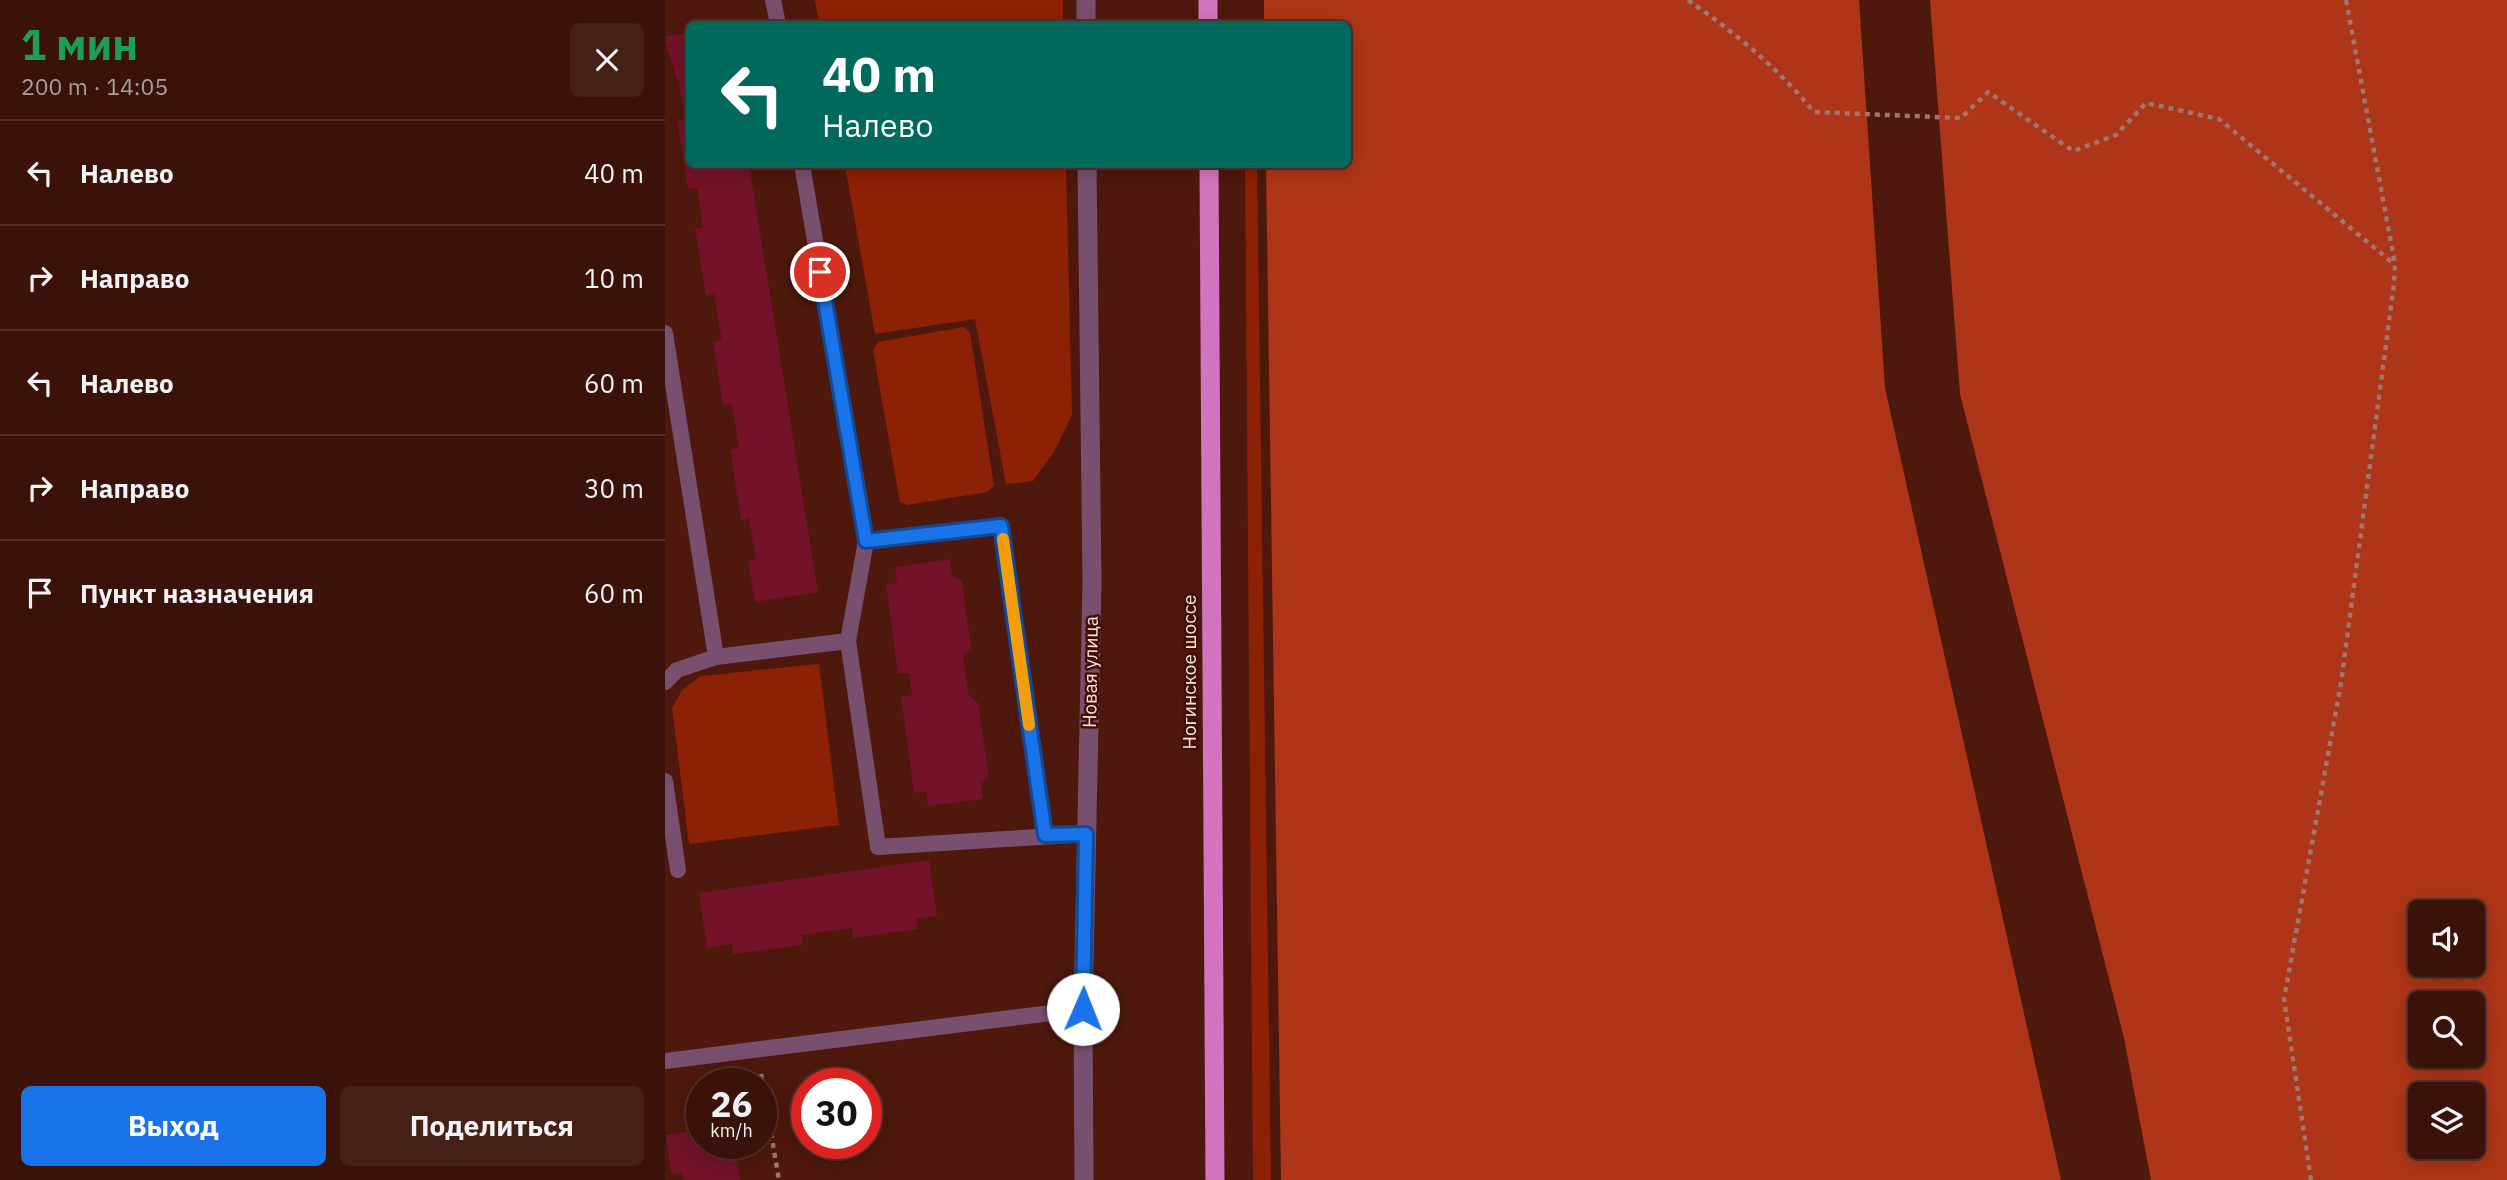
<!DOCTYPE html>
<html lang="ru">
<meta charset="utf-8">
<style>
body{margin:0;font-family:"IBM Plex Sans",sans-serif;background:#452017;color:#f1f3f6;height:100vh;display:flex;flex-direction:column;font-size:26px;white-space:nowrap}
*{box-sizing:border-box;margin:0}
p{font-size:23px;color:#ab9e9c}
.icon{flex:none;width:38px;height:38px;fill:none;stroke:currentColor;stroke-width:2;stroke-linecap:round;stroke-linejoin:round}
.map{position:relative;flex:1;overflow:hidden}
.panel{display:flex;flex-direction:column;background:#3a1209;width:665px}
.panel>*{flex:none}
.hud{position:absolute;left:21px;top:21px;width:665px;height:147px;border-radius:10px;box-shadow:0 4px 18px #0003,0 0 0 2px #54322a;background:#00695c;color:#fff;overflow:hidden}
.tools{position:absolute;left:1743px;top:900px;display:grid;gap:14px}
.tools a{display:grid;place-items:center;width:77px;height:77px;border-radius:10px;background:#3a1209;box-shadow:0 4px 18px #0003,0 0 0 2px #54322a;font-size:35px}
.speed{position:absolute;left:21px;top:1068px;display:flex;gap:14px;font-size:35px;font-weight:700;text-align:center}
.speed>*{display:grid;place-content:center;width:91px;height:91px;border-radius:50%;background:#3a1209;box-shadow:0 4px 18px #0003,0 0 0 2px #54322a;line-height:1}
.speed small{font-size:18px;font-weight:400}
.speed .limit{border:10px solid #d22;background:#fff;color:#111}
.pin{position:absolute;display:grid;place-items:center;width:60px;height:60px;color:#fff;margin:-30px;border:4px solid #fff;border-radius:50%;box-shadow:0 2px 7px #0007}
.me{position:absolute;width:77px;margin:-38px;rotate:1deg;stroke-linejoin:round;filter:drop-shadow(0 0 5px #0008)}
.turn{display:flex;align-items:center;gap:24px;height:147px;padding:0 21px;font-size:32px}
.turn .icon{width:91px;height:91px;stroke-width:2.5}
.turn b{display:block;font-size:49px;line-height:60px}
.round{display:grid;place-items:center;flex:none;width:74px;height:74px;border-radius:10px;background:#452017}
.overview{display:flex;align-items:center;justify-content:space-between;height:119px;padding:0 21px}
h1{font-size:42px;font-weight:800;line-height:52px;color:#1e9e55}
.primary-button{display:flex;gap:14px;margin-top:auto;padding:14px 21px}
.primary-button a{flex:1;height:80px;border-radius:10px;background:#1a73e8;color:#fff;font-size:28px;font-weight:800;line-height:80px;text-align:center}
.primary-button a+a{background:#452017;color:#f1f3f6}
ul{padding:0;list-style:none}
li{display:flex;align-items:center;gap:21px;height:105px;padding:0 21px;border-top:2px solid #54322a}
li div{flex:1}
li b{display:block;font-size:26px}
li em{font-style:normal}
main{display:flex;flex:1;min-height:0}
.map>svg:first-child{display:block}
</style>
<main>
<section class="panel">
<div class="overview"><div><h1>1 мин</h1><p>200 m · 14:05</p></div><a class="round"><svg class="icon" aria-label="close" viewBox="0 0 24 24"><path d="M6 6l12 12M18 6L6 18"/></svg></a></div>
<ul>
<li><svg class="icon" aria-label="left" viewBox="0 0 24 24"><path d="M17 20v-9H6M10 6l-5 5 5 5"/></svg><div><b>Налево</b></div><em>40 m</em></li>
<li><svg class="icon" aria-label="right" viewBox="0 0 24 24"><path d="M7 20v-9h11M14 6l5 5-5 5"/></svg><div><b>Направо</b></div><em>10 m</em></li>
<li><svg class="icon" aria-label="left" viewBox="0 0 24 24"><path d="M17 20v-9H6M10 6l-5 5 5 5"/></svg><div><b>Налево</b></div><em>60 m</em></li>
<li><svg class="icon" aria-label="right" viewBox="0 0 24 24"><path d="M7 20v-9h11M14 6l5 5-5 5"/></svg><div><b>Направо</b></div><em>30 m</em></li>
<li><svg class="icon" aria-label="arrive" viewBox="0 0 24 24"><path d="M6 21V4h12l-3 4 3 4H6"/></svg><div><b>Пункт назначения</b></div><em>60 m</em></li>
</ul>
<div class="primary-button"><a>Выход</a><a>Поделиться</a></div>
</section>
<div class="map">
<svg width="1842" height="1180" viewBox="0 0 1842 1180">
<rect width="100%" height="100%" fill="#4e180c"/>
<!-- green -->
<g fill="#8d2105">
<path d="M150 0H398V24H154Z"/>
<path d="M180 165H401L407 415 389 452 368 481 341 484 310 319 210 334Z"/>
<path d="M580 165H592L606 1180H588Z"/>
<path d="M298 327 305 332 329 486 322 492 242 505 235 502 208 350 213 342Z"/>
<path d="M154 664 174 825 24 844 7 708 17 690 36 676Z"/>
</g>
<!-- forest -->
<g fill="#ae3518" fill-rule="evenodd">
<path d="M599 0H1194L1220 388 1396 1180H616L601 165 682 164V24H599Z"/>
<path d="M1265 0H1842V1180H1486L1459 1038 1295 394ZM1755 912H1808V964H1755ZM1755 1003H1808V1055H1755ZM1755 1094H1808V1146H1755Z"/>
</g>
<!-- building -->
<g fill="#731229">
<path d="M24 33V164H84L153 592 90 602 83 561 91 560 84 518 76 520 65 449 74 448 67 404 58 405 48 342 57 341 49 294 41 296 30 228 38 227 32 188 23 189 12 121 20 120 14 86 0 40V37Z"/>
<path d="M285 559 287 576 297 581 306 648 298 656 304 696 313 703 324 776 316 784 318 799 263 806 261 791 249 793 236 696 247 695 244 673 233 674 221 584 232 583 230 567Z"/>
<path d="M264 860 272 916 251 919 253 929 188 938 187 928 136 935 138 945 68 954 67 944 42 948 34 893Z"/>
<path d="M37 1130V1143H70L75 1180H18L17 1173 6 1174 1 1135Z"/>
</g>
<g fill="none" stroke-linecap="round" stroke-linejoin="round">
<!-- path -->
<g stroke="#9e776e" stroke-width="4.5" stroke-dasharray="5 5" stroke-linecap="butt">
<path d="M1023 0C1070 33 1113 68 1149 112L1296 118 1323 92 1408 151 1451 135 1481 103 1554 119 1729 264"/>
<path d="M96 1074 114 1180"/>
<path d="M1646 1180 1619 999 1676 683 1729 284 1730 264 1681 0"/>
</g>
<!-- service -->
<g stroke="#794f70" stroke-width="16">
<path d="M108 0 113 24"/>
<path d="M137 164 201 541"/>
<path d="M0 333 51 657 183 641 213 847 421 834"/>
<path d="M183 641 201 541 336 526 380 835"/>
<path d="M0 682 12 670 51 657"/>
<path d="M0 781 13 870"/>
<path d="M0 1061 418 1009"/>
</g>
<!-- minor -->
<g stroke="#794f70" stroke-width="19">
<path d="M421 0V24"/>
<path d="M419 1180 418 1009 427 581 422 164"/>
</g>
<!-- trunk -->
<g stroke="#d275c1" stroke-width="19">
<path d="M543 0V24"/>
<path d="M544 164 550 1180"/>
</g>
</g>
<g fill="none" stroke-linecap="round" stroke-linejoin="round">
<!-- route casing -->
<g stroke="#114b97" stroke-width="18">
<path id="route" d="M155 272 201 541 336 526 380 835 421 834 418 1009"/>
</g>
<!-- route -->
<use href="#route" stroke="#1a73e8" stroke-width="12"/>
<!-- slow -->
<path stroke="#f59e0b" stroke-width="12" d="M338 539 364 725"/>
</g>
<g text-anchor="middle" dominant-baseline="central" stroke-width="5" stroke-linejoin="round" paint-order="stroke">
<!-- street labels -->
<g font-size="19" fill="#fae4de" stroke="#420d03">
<text transform="translate(425 672) rotate(-89)">Новая улица</text>
<text transform="translate(524 672) rotate(-90)">Ногинское шоссе</text>
</g>
</g>
</svg>
<div class="tools">
<a><svg class="icon" aria-label="sound" viewBox="0 0 24 24"><path d="M4 9h4l5-4v14l-5-4H4zM17 9q2 3 0 6"/></svg></a>
<a><svg class="icon" aria-label="search" viewBox="0 0 24 24"><circle cx="10" cy="10" r="6"/><path d="M15 15l6 6"/></svg></a>
<a><svg class="icon" aria-label="layers" viewBox="0 0 24 24"><path d="M12 4l9 5-9 5-9-5zM3 14l9 5 9-5"/></svg></a>
</div>
<div class="speed"><div>26<small>km/h</small></div><div class="limit">30</div></div>
<div class="pin" style="left:155px;top:272px;background:#d93025"><svg class="icon" aria-label="arrive" viewBox="0 0 24 24"><path d="M6 21V4h12l-3 4 3 4H6"/></svg></div>
<svg class="me" style="left:418px;top:1009px" viewBox="-20 -20 40 40"><circle r="19" fill="#fff"/><path d="M0-13L10 11 0 6-10 11z" fill="#1a73e8"/></svg>
<div class="hud">
<div class="turn"><svg class="icon" aria-label="left" viewBox="0 0 24 24"><path d="M17 20v-9H6M10 6l-5 5 5 5"/></svg><div><b>40 m</b>Налево</div></div>
</div>
</div>
</main>
